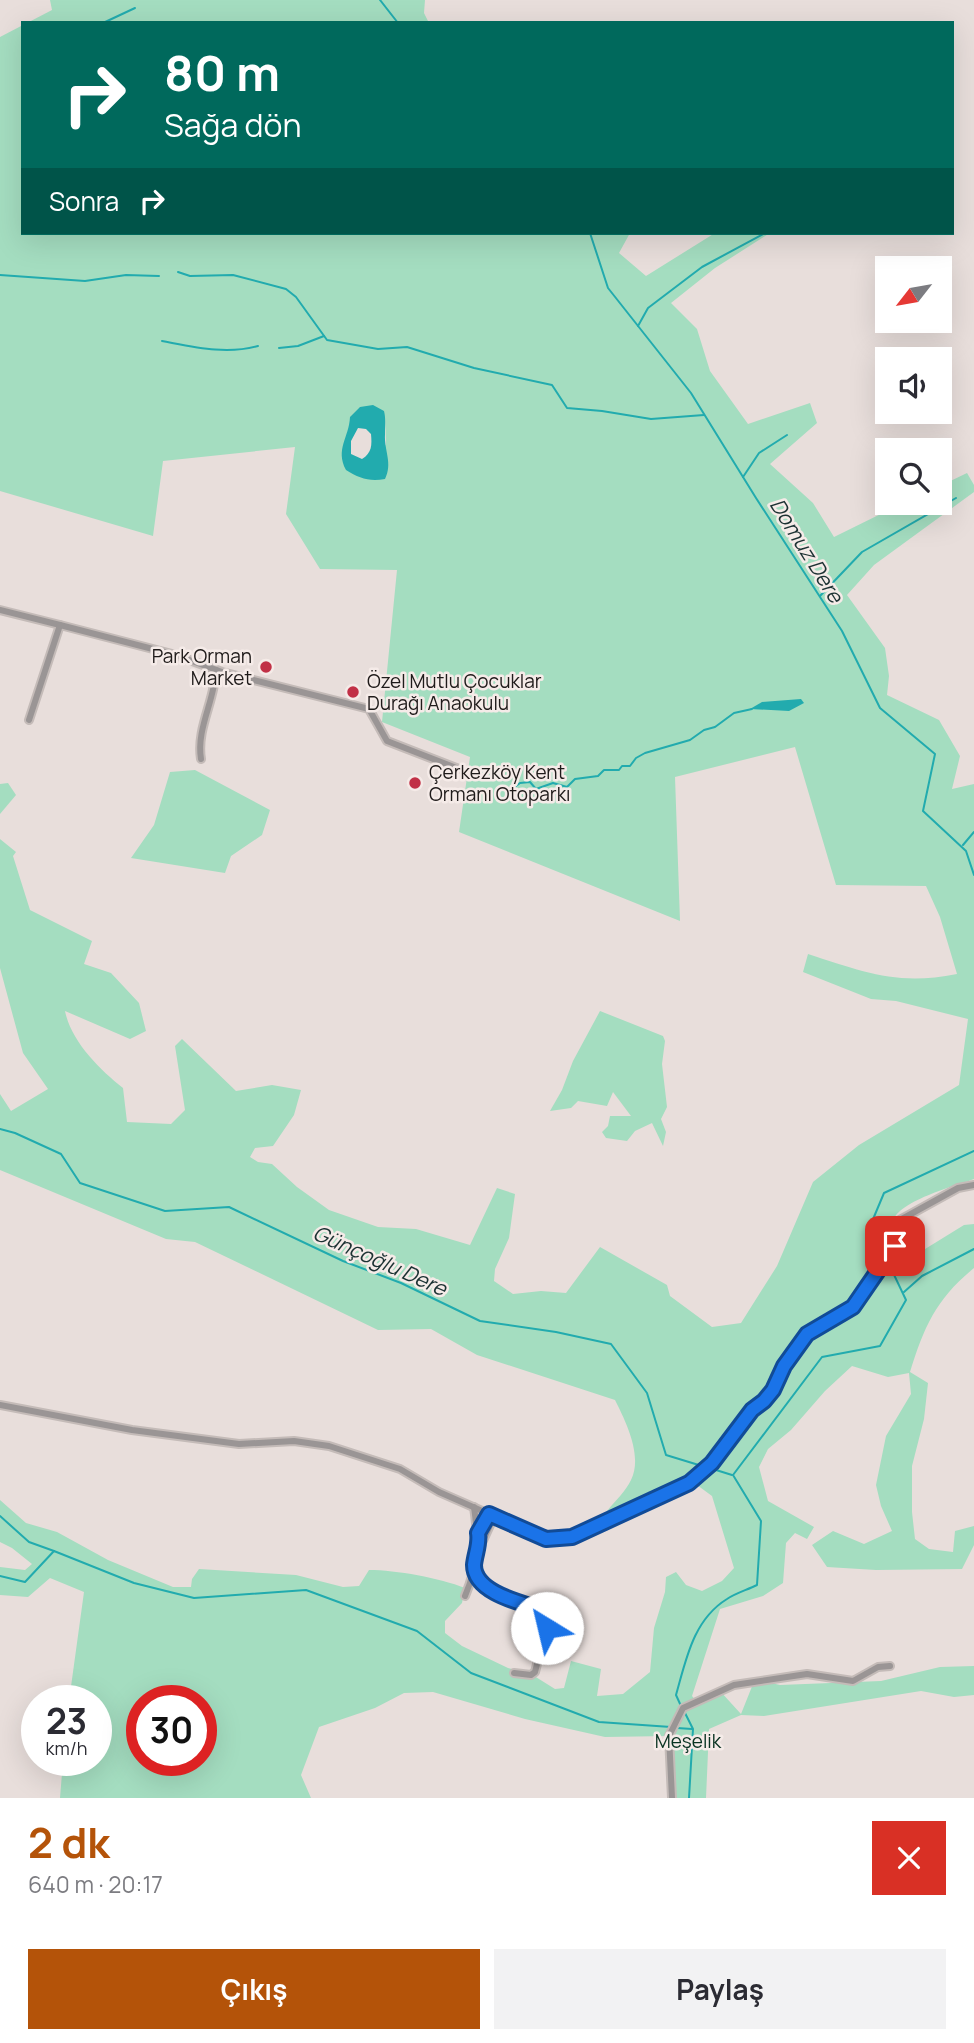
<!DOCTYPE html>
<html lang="tr">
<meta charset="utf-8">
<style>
body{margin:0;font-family:Manrope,sans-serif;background:#f2f2f3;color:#2b2b33;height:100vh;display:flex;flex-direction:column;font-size:26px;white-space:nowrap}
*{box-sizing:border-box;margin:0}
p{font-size:23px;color:#7c7c81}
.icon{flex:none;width:38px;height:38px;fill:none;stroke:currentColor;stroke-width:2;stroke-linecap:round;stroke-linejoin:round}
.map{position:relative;height:1798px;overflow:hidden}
.sheet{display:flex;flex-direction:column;background:#fff;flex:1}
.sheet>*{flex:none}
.hud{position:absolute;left:21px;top:21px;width:933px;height:214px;border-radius:0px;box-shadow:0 7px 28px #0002;background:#00695c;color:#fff;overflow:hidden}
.needle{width:46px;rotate:239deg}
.controls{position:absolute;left:875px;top:256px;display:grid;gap:14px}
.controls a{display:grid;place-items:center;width:77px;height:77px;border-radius:0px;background:#fff;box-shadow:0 7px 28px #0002;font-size:35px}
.speed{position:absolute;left:21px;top:1685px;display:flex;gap:14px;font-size:35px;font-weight:700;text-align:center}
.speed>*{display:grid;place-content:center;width:91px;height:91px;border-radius:50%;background:#fff;box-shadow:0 7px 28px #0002;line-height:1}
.speed small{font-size:18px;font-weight:400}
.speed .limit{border:10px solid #d22;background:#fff;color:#111}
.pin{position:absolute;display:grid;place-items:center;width:60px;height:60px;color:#fff;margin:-30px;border-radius:14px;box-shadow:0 4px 10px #0006}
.me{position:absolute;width:77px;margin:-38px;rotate:324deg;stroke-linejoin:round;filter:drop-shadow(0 0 5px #0008)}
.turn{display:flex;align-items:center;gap:24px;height:147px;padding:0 28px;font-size:32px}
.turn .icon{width:91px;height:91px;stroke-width:2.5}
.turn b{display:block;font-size:49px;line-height:60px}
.then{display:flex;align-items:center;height:66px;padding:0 28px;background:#0003;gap:14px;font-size:26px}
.round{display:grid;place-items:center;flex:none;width:74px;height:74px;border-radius:0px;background:#f2f2f3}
.head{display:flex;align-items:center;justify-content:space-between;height:119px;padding:0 28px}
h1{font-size:42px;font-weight:700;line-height:52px;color:#b45309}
.button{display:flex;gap:14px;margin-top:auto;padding:14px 28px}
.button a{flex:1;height:80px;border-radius:0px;background:#b45309;color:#fff;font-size:28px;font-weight:700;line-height:80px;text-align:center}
.button a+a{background:#f2f2f3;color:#2b2b33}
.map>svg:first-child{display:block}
</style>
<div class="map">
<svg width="974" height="1798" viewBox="0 0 974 1798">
<rect width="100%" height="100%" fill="#e8dedb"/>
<!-- green -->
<g fill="#a4ddc0" fill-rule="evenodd">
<path d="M50 0H425L424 13 429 23H27L52 10Z"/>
<path d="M23 25V233H630L619 253 646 276 715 233H770L715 268 671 303 697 329 710 371 748 424 810 403 817 423 770 464 813 503 834 537 905 502H940V486L967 473 974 485V492L874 565 847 595 885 648 889 676 887 695 939 720 960 756 952 789 974 784V1179C958 1185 882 1205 894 1229 898 1238 910 1247 917 1254L964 1225 974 1224V1268C936 1299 924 1327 910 1372L928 1383 924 1419 912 1466V1512L915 1539 929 1549 953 1552 955 1531 974 1526V1545L962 1569 876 1570 827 1567 812 1545 833 1531 864 1544 892 1531 881 1506 876 1485 886 1436 911 1394 909 1373 888 1377 852 1366 825 1391 791 1430 768 1449 759 1467 768 1501 814 1527 807 1539 795 1533 786 1543 783 1583 763 1596 720 1609 692 1696 697 1702 720 1691 741 1714 755 1679 780 1685 881 1681 940 1667 974 1666V1695L954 1697 921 1691 764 1716 741 1715 709 1729 706 1798H672L669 1736 605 1737 525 1719 433 1692 404 1693 375 1708 319 1727 301 1775 311 1798H60L63 1761 96 1760V1701H69L84 1592 50 1578 28 1597 0 1595V1567L25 1570 32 1564 12 1548 0 1542V1500L26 1523 57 1532 108 1560 173 1587H191L192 1579 199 1569 296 1575 343 1587 359 1586 369 1570C396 1570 440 1578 465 1588L462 1603 445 1621V1633L462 1646 508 1668 531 1674 555 1689 564 1688 571 1661 601 1669 597 1696 623 1694 650 1672 654 1628 665 1592 666 1577 676 1572 686 1585 702 1591 722 1581 734 1568 712 1496 697 1485 616 1522 607 1511C615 1501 626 1491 631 1480 643 1456 626 1422 615 1400L477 1355 431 1329 378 1330 195 1242 166 1239 0 1170V1094L11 1111 48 1089 23 1053 0 968V839L16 852 13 856 30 910 92 941 84 964 111 973 139 1003 146 1031 130 1039 65 1011C71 1041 99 1069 123 1088L127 1122 171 1124 185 1110 175 1046 182 1039 236 1091 272 1085 301 1090 294 1115 273 1146 255 1148 250 1157 258 1162 272 1164 297 1187 329 1210 378 1227 416 1229 470 1245 497 1188 515 1194 509 1238 495 1269 494 1281 513 1294 541 1291 566 1293 600 1247 667 1285 670 1296 712 1327 741 1323 777 1266 813 1182 859 1145 959 1085 968 1019 896 1001 871 999 803 972 808 954C864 972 897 986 957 974L940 917 926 886 836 885 795 747 675 777 680 921 459 832 470 757 382 722 397 570 320 569 286 514 295 447 163 461 153 536 0 491V37ZM385 416 386 445 346 470 349 429ZM142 1701H201V1760H142Z"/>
<path d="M195 770 270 810 262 835 231 856 225 873 131 858 154 825 170 772Z"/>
<path d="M8 783 16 795 0 814V784Z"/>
<path d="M600 1011 663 1036 665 1041 662 1064 667 1107 661 1119 666 1132 663 1146 652 1123 635 1131 627 1141 606 1138 602 1132 608 1126 610 1116H631L613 1092 607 1106 578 1101 571 1108 550 1111 562 1090 573 1061Z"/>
</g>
<!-- water -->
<g fill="#22abae" fill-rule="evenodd">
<path d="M373 405 384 411C386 419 385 426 385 434 384 451 393 463 385 479 369 482 359 478 346 470 335 449 349 438 350 417L360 407ZM358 428 366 429 371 434C372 445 372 453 362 459L351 454V441Z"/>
<path d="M801 699 804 703 789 711 750 709 762 702Z"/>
</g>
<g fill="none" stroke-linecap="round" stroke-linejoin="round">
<!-- stream -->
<g stroke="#22abae" stroke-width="2">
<path d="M380 0 398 23"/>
<path d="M103 23 135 8"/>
<path d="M590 233 608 288 691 393 756 498 842 631 880 708 935 754 923 811 966 851 974 875"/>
<path d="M178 272 190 276 233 275 286 289 296 297 327 340 378 349 407 347 474 368 552 385 567 408 602 411 651 419 704 415"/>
<path d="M0 275 85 281 126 275 159 276"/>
<path d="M638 326 648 308 702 267 765 233"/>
<path d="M162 341C194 347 226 355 258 346"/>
<path d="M279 348 298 346 324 336"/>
<path d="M743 477 759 453 787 435"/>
<path d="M820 596 862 552 956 498"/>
<path d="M505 789H512L520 783 530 782 536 789 553 783 567 787 575 779 598 776 604 770H619L622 766H630L636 758 645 753 690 740 704 730 715 727 734 713 752 709"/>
<path d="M963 845 974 832"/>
<path d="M0 1129 15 1133 61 1154 80 1183 165 1211 229 1207 343 1261 401 1283 480 1321 556 1332 611 1344 647 1393 666 1455 702 1466"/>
<path d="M885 1255 871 1224 884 1193 974 1151"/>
<path d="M904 1292 922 1276 974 1249"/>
<path d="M716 1470 732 1475"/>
<path d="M0 1516 29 1542 54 1551"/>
<path d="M0 1576 25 1582 54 1551 134 1583 194 1598 306 1590 417 1631 471 1673 599 1722 671 1727"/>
<path d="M681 1706 676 1695C686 1660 693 1620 727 1599 736 1593 747 1590 757 1585L761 1521 733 1475 822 1357 880 1346 906 1300 887 1260"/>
<path d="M684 1711 693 1729 689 1798"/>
<path d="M677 1728 692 1729"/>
</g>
<!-- street casing -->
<g stroke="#c4bbb8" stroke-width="10">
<g id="street">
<path d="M0 610 60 625"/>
<path d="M29 720 60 625 176 655 222 672 369 709 387 741 459 769"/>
<path d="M201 759C196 729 215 700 216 670"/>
<path d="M0 1405 132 1430 239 1444 294 1441 329 1446 400 1469 439 1492 546 1539 572 1537 689 1483 712 1463 752 1410 764 1401 773 1390 784 1366 807 1334 853 1307 869 1287 895 1246 900 1220 958 1188 974 1185"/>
<path d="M478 1533 489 1514"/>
<path d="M481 1545 491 1523 489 1514"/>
<path d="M474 1567 481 1582 488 1590 543 1610 549 1617 535 1672 531 1675 514 1673"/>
<path d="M465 1596C479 1563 479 1541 474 1507"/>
<path d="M672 1798 669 1736 683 1708 734 1685 807 1674 853 1681 878 1667 890 1666"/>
</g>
</g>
<!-- street -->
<use href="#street" stroke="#9a9595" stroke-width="6"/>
</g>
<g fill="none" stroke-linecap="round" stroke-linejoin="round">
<!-- route casing -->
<g stroke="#114b97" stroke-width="18">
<path id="route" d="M547 1628 549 1617 543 1610C522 1603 474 1593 474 1565 475 1554 480 1544 478 1533L489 1514 546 1539 572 1537 689 1483 712 1463 752 1410 764 1401 773 1390 784 1366 807 1334 853 1307 895 1246"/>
</g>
<!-- route -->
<use href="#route" stroke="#1a73e8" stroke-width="12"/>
</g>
<!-- markers -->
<g fill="#c13046" stroke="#f5ebe8" stroke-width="2.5">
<circle cx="266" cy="667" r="7"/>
<circle cx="353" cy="692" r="7"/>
<circle cx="415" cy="783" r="7"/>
</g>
<g text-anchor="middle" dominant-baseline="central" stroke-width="5" stroke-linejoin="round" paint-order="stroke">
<!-- poi labels -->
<g font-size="19" fill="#1f1b1a" stroke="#f5ebe8" text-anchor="start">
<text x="252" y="656" text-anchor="end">Park Orman<tspan x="252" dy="22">Market</tspan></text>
<text x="367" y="681">Özel Mutlu Çocuklar<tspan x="367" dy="22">Durağı Anaokulu</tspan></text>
<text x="429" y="772">Çerkezköy Kent<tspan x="429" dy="22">Ormanı Otoparkı</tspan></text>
</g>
<!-- park labels -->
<g font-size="19" fill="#093322" stroke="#f5ebe8">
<text x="688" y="1741">Meşelik</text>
</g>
<!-- water labels -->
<g font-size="21" font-style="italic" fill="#1b3132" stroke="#f5ebe8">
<text transform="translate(807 550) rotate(58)">Domuz Dere</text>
<text transform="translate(380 1260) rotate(24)">Günçoğlu Dere</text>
</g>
</g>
</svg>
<div class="controls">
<a><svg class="needle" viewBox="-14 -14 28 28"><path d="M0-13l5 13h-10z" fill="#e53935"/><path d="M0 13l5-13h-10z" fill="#7c7c81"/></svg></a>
<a><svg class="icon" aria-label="sound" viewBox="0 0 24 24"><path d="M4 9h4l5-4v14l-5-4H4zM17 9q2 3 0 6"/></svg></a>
<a><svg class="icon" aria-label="search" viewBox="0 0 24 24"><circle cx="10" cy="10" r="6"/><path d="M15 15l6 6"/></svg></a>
</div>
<div class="speed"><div>23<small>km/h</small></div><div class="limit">30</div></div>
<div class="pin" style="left:895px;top:1246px;background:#d93025"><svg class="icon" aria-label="arrive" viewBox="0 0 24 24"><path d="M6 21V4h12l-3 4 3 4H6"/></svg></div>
<svg class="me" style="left:547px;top:1628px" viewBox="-20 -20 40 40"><circle r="19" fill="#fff"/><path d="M0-13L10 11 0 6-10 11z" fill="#1a73e8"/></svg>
<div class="hud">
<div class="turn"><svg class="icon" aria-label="right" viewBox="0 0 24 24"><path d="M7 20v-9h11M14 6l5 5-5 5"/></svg><div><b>80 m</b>Sağa dön</div></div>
<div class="then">Sonra<svg class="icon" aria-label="right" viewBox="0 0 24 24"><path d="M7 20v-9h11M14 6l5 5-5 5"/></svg></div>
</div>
</div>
<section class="sheet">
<div class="head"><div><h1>2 dk</h1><p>640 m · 20:17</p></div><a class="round" style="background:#d93025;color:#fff"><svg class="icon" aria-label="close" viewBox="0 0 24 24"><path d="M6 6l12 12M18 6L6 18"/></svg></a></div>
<div class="button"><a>Çıkış</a><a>Paylaş</a></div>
</section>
